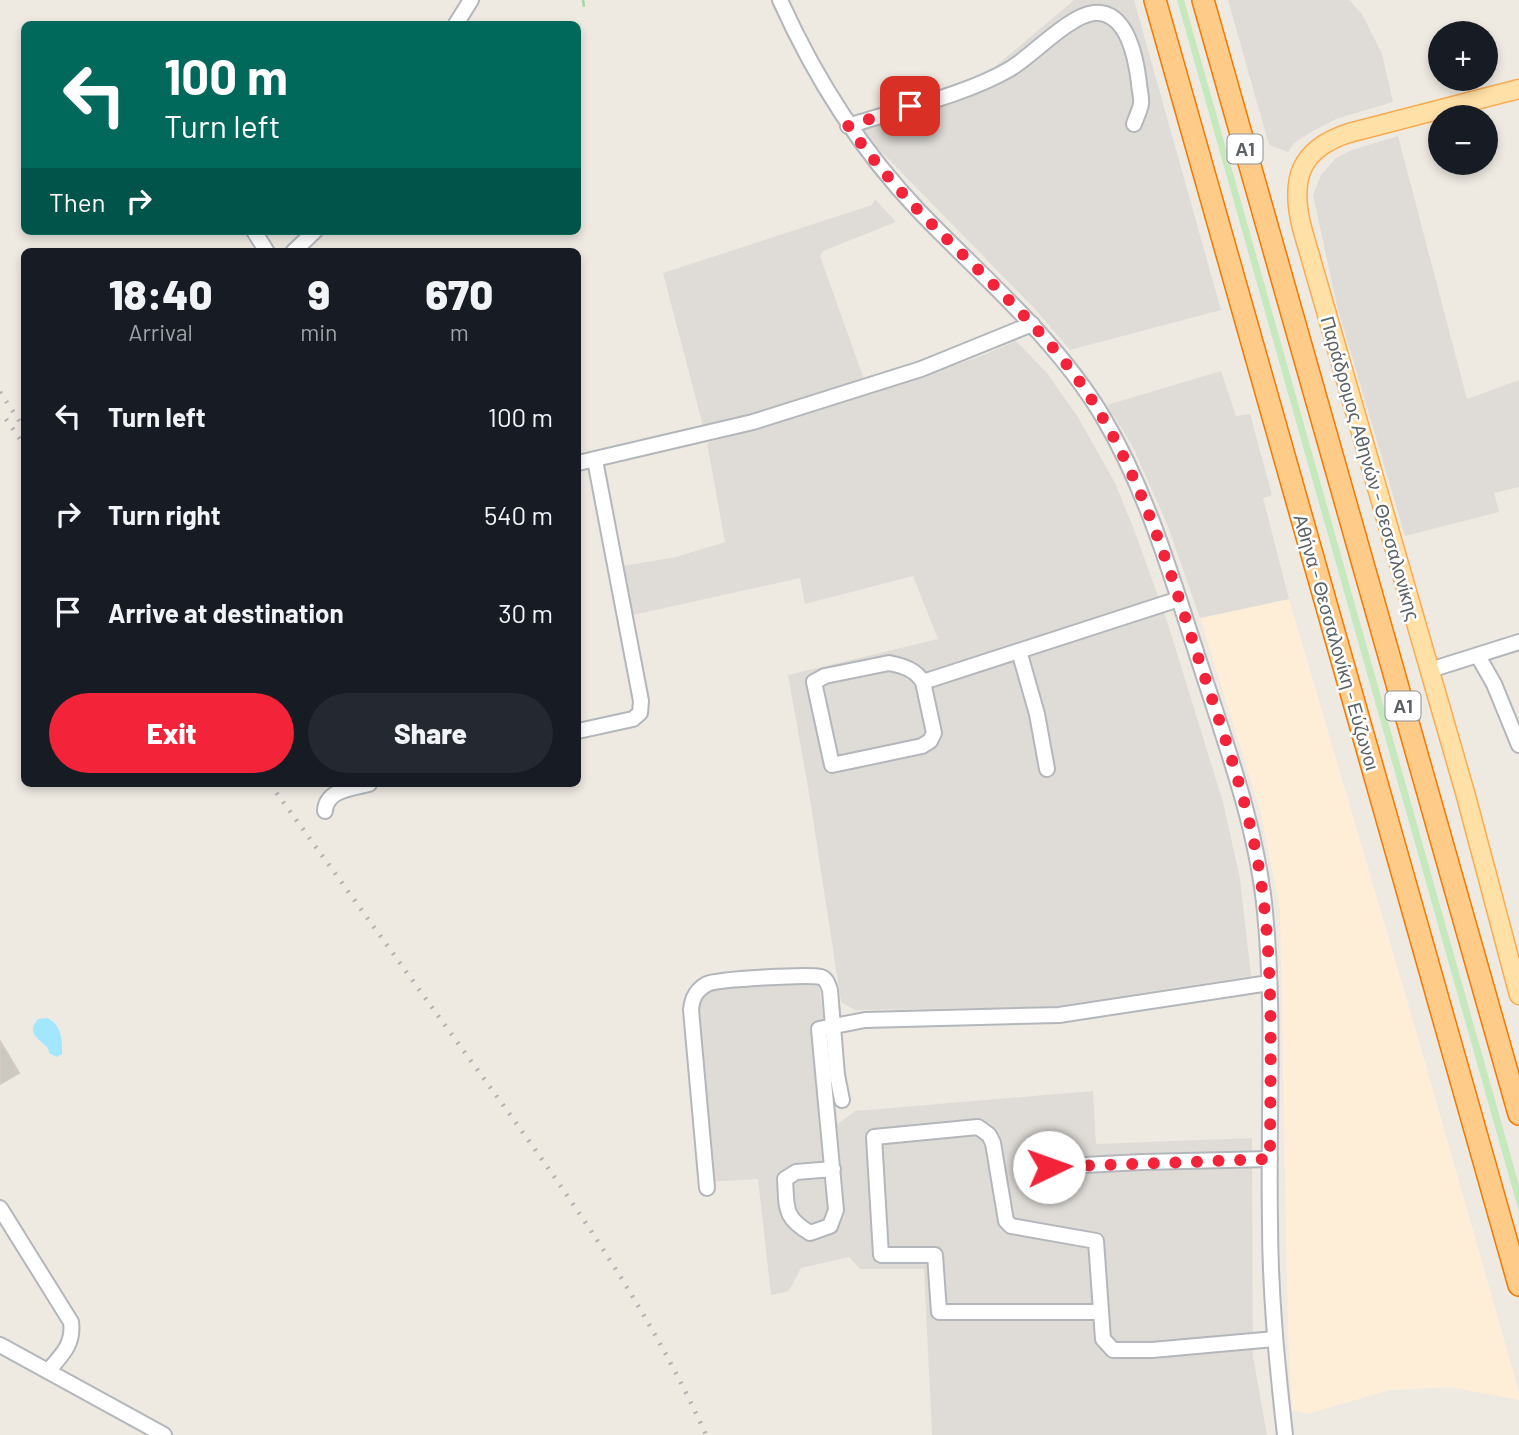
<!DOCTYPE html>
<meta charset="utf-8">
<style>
body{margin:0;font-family:Barlow,sans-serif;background:#242831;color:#f1f3f6;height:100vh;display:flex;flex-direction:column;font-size:26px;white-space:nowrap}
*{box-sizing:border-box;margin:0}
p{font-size:23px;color:#9ea1a6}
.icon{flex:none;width:38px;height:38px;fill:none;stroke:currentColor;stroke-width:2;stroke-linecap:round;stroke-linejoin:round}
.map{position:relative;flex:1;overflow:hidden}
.panel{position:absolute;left:21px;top:248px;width:560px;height:539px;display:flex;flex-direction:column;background:#171b24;border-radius:10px;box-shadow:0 4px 10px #0003}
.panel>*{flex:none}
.guide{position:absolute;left:21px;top:21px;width:560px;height:214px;border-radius:10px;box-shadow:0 4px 10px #0003;background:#00695c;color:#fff;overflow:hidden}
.fabs{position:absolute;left:1428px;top:21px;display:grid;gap:14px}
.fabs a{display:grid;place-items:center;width:70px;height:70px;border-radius:50%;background:#171b24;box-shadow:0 4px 10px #0003;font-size:35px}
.pin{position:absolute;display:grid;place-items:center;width:60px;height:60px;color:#fff;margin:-30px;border-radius:14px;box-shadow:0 4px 10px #0006}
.me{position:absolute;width:77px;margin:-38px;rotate:87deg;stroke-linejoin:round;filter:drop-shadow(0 0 5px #0008)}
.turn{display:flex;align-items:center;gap:24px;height:147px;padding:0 28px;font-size:32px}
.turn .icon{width:91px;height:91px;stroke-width:2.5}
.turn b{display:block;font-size:49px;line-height:60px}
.then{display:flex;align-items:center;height:66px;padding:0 28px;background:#0003;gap:14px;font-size:26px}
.eta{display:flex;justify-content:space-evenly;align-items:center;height:119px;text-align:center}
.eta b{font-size:42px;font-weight:800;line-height:49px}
.button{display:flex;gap:14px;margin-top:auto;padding:14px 28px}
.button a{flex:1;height:80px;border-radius:42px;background:#f32339;color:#fff;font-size:28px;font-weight:800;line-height:80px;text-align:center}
.button a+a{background:#242831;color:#f1f3f6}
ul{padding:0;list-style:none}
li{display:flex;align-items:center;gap:21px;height:98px;padding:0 28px}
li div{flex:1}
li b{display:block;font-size:26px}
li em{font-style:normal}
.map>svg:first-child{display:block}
</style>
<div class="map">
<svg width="1519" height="1435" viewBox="0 0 1519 1435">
<rect width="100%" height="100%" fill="#eeeae2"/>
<!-- commercial -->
<path fill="#ffeed7" d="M1289 599 1423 1055 1519 1392V1400L1451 1387 1390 1390 1307 1414 1292 1410 1288 1333 1280 909 1261 813 1200 618Z"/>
<!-- industrial -->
<g fill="#dfdcd7">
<path d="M1074 0H1134L1221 310 1070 350 1034 308 857 127 959 97Z"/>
<path d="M1228 0H1349L1362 14 1382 54 1393 102 1336 119 1311 132 1294 143 1288 152 1269 145Z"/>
<path d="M1398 136 1467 399 1519 380V487L1494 493 1499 512 1405 536 1337 306 1313 195 1321 175 1336 158 1352 150Z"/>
<path d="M875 199 896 222 823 251 820 256 865 382 704 430 663 273 872 205Z"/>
<path d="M1016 341 1047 373 1078 417 1115 483 1133 527 1167 621 1223 802 1240 879 1251 976 1051 1007 855 1010 841 1002 809 793 788 675 938 639 913 576 805 604 800 578 633 615 623 566 676 557 725 542 707 443 864 396 981 356Z"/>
<path d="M1221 371 1236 416 1250 414 1272 495 1263 498 1289 599 1200 618 1167 524 1132 445 1107 405Z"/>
<path d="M808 981 819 985 838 1124 855 1111 1093 1091 1096 1144 1252 1138 1253 1356 1267 1435H932L924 1269H860L849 1257 801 1268 789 1291 771 1295 758 1179 709 1182 694 1012 699 993 712 986Z"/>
</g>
<!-- green -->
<path fill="#c5e8bd" d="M1177 0H1184L1519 1185V1212Z"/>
<!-- water -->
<path fill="#a2e7ff" d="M47 1018C61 1024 63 1040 62 1054L57 1057 49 1053 48 1048C38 1038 26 1033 38 1019Z"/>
<!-- building -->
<path fill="#cbc7c1" stroke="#d3cac0" stroke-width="2" d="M0 1041 19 1073 0 1084Z"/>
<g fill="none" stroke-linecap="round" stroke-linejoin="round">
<!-- minor casing -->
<g stroke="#b3b7bb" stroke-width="18">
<g id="minor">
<path d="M780 0C815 78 859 148 919 211 982 277 1055 337 1103 417 1149 495 1173 582 1201 667 1227 748 1257 828 1265 912 1275 1015 1268 1119 1270 1222 1270 1293 1277 1364 1285 1435"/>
<path d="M456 24 471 0"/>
<path d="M848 126C900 109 963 96 1010 69 1033 55 1070 15 1094 13 1127 10 1136 58 1139 83 1139 89 1142 97 1141 104 1140 110 1136 118 1134 124"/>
<path d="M254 231 267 252"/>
<path d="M293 252 315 231"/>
<path d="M578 463 753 422 921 369 1032 324"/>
<path d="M1019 651 1037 714 1047 769"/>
<path d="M1478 656 1494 684 1519 745"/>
<path d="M889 663C903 666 915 669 923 682L934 733 930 741 922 746 832 765 814 682 825 676Z"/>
<path d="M1430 670 1519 642"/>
<path d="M923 682 1179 599"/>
<path d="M578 731 633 719 640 713 641 701 595 460"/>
<path d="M325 811C326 790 352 788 369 784"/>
<path d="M1026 1168 1142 1162 1270 1159"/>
<path d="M833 1169 796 1172 785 1179C787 1208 783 1217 810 1233L830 1226 836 1210 819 1029 865 1020 1059 1015 1269 983"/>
<path d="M707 1188 691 1010C692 998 696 990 707 984 718 979 809 974 821 977 827 979 828 985 830 990L837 1075 842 1100"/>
<path d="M0 1208 71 1322C74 1344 62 1355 48 1371"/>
<path d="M1100 1312H939L935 1255H881L874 1137 978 1127 989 1135 993 1143 1006 1221 1011 1226 1096 1241 1103 1339 1113 1350H1152L1275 1339"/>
<path d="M0 1345 164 1435"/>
</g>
</g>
<!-- major casing -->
<g stroke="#faab50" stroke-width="21">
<path id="major" d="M1519 89 1349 133C1299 149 1290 180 1302 228L1466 796 1519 995"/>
</g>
<!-- highway casing -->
<g stroke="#f17a00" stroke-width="24">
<g id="highway">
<path d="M1155 0 1519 1285"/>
<path d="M1203 0 1519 1114"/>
</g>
</g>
<!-- path -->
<path stroke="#9fdaa4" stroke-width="2.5" stroke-dasharray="7 3.5" stroke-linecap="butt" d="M583 0 584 7"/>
<!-- minor -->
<use href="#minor" stroke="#fff" stroke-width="14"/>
<!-- major -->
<use href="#major" stroke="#ffe1a7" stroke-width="18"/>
<!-- highway -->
<use href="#highway" stroke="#ffcb89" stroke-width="21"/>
<!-- rail -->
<g stroke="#b2b3b4" stroke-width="4.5" stroke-dasharray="2 9" stroke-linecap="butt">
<path d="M0 392 24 428"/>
<path d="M6 419 24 445"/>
<path d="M270 784C341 881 411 979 482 1076 565 1190 648 1306 706 1435"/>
</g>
</g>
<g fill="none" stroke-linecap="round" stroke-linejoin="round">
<!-- route -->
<path stroke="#f32339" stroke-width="12" stroke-dasharray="0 21.6" d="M910 106 848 126C870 156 893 184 919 211 974 268 1036 320 1082 385 1132 458 1160 540 1187 623 1212 702 1243 781 1258 863 1275 960 1270 1061 1270 1159L1049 1167"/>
</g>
<g text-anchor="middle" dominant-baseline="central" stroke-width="5" stroke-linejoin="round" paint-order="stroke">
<!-- shield labels -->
<g fill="#fff" stroke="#8c9092" stroke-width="2">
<rect x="1227.5" y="134.5" width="35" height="29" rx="5"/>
<rect x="1385.5" y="691.5" width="35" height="29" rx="5"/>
</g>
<g font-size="18" font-weight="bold" fill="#5b6164">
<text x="1245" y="149">Α1</text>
<text x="1403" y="706">Α1</text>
</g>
<!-- street labels -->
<g font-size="19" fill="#5b6164" stroke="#fff">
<text transform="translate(1371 468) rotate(74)">Παράδρομος Αθηνών - Θεσσαλονίκης</text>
<text transform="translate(1337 642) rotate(74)">Αθήνα - Θεσσαλονίκη - Εύζωνοι</text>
</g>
</g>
</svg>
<div class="fabs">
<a>+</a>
<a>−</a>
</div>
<div class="pin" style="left:910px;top:106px;background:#d93025"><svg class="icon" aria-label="arrive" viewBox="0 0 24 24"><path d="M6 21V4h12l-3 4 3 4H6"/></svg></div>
<svg class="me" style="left:1049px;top:1167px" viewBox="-20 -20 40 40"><circle r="19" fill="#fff"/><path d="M0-13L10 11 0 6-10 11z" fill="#f32339"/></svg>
<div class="guide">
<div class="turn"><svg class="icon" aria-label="left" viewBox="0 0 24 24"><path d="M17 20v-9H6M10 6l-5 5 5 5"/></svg><div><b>100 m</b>Turn left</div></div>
<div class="then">Then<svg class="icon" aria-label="right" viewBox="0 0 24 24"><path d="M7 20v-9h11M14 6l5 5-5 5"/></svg></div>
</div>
<section class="panel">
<div class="eta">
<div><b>18:40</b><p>Arrival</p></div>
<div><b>9</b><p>min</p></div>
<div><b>670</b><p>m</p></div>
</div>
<ul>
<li><svg class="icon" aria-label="left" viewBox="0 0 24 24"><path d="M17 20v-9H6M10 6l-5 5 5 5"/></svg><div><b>Turn left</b></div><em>100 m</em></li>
<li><svg class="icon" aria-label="right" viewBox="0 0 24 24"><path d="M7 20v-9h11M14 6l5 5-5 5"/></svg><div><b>Turn right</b></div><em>540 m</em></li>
<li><svg class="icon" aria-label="arrive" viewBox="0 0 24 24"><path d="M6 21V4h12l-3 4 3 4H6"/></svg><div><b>Arrive at destination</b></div><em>30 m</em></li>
</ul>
<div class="button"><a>Exit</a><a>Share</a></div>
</section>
</div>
